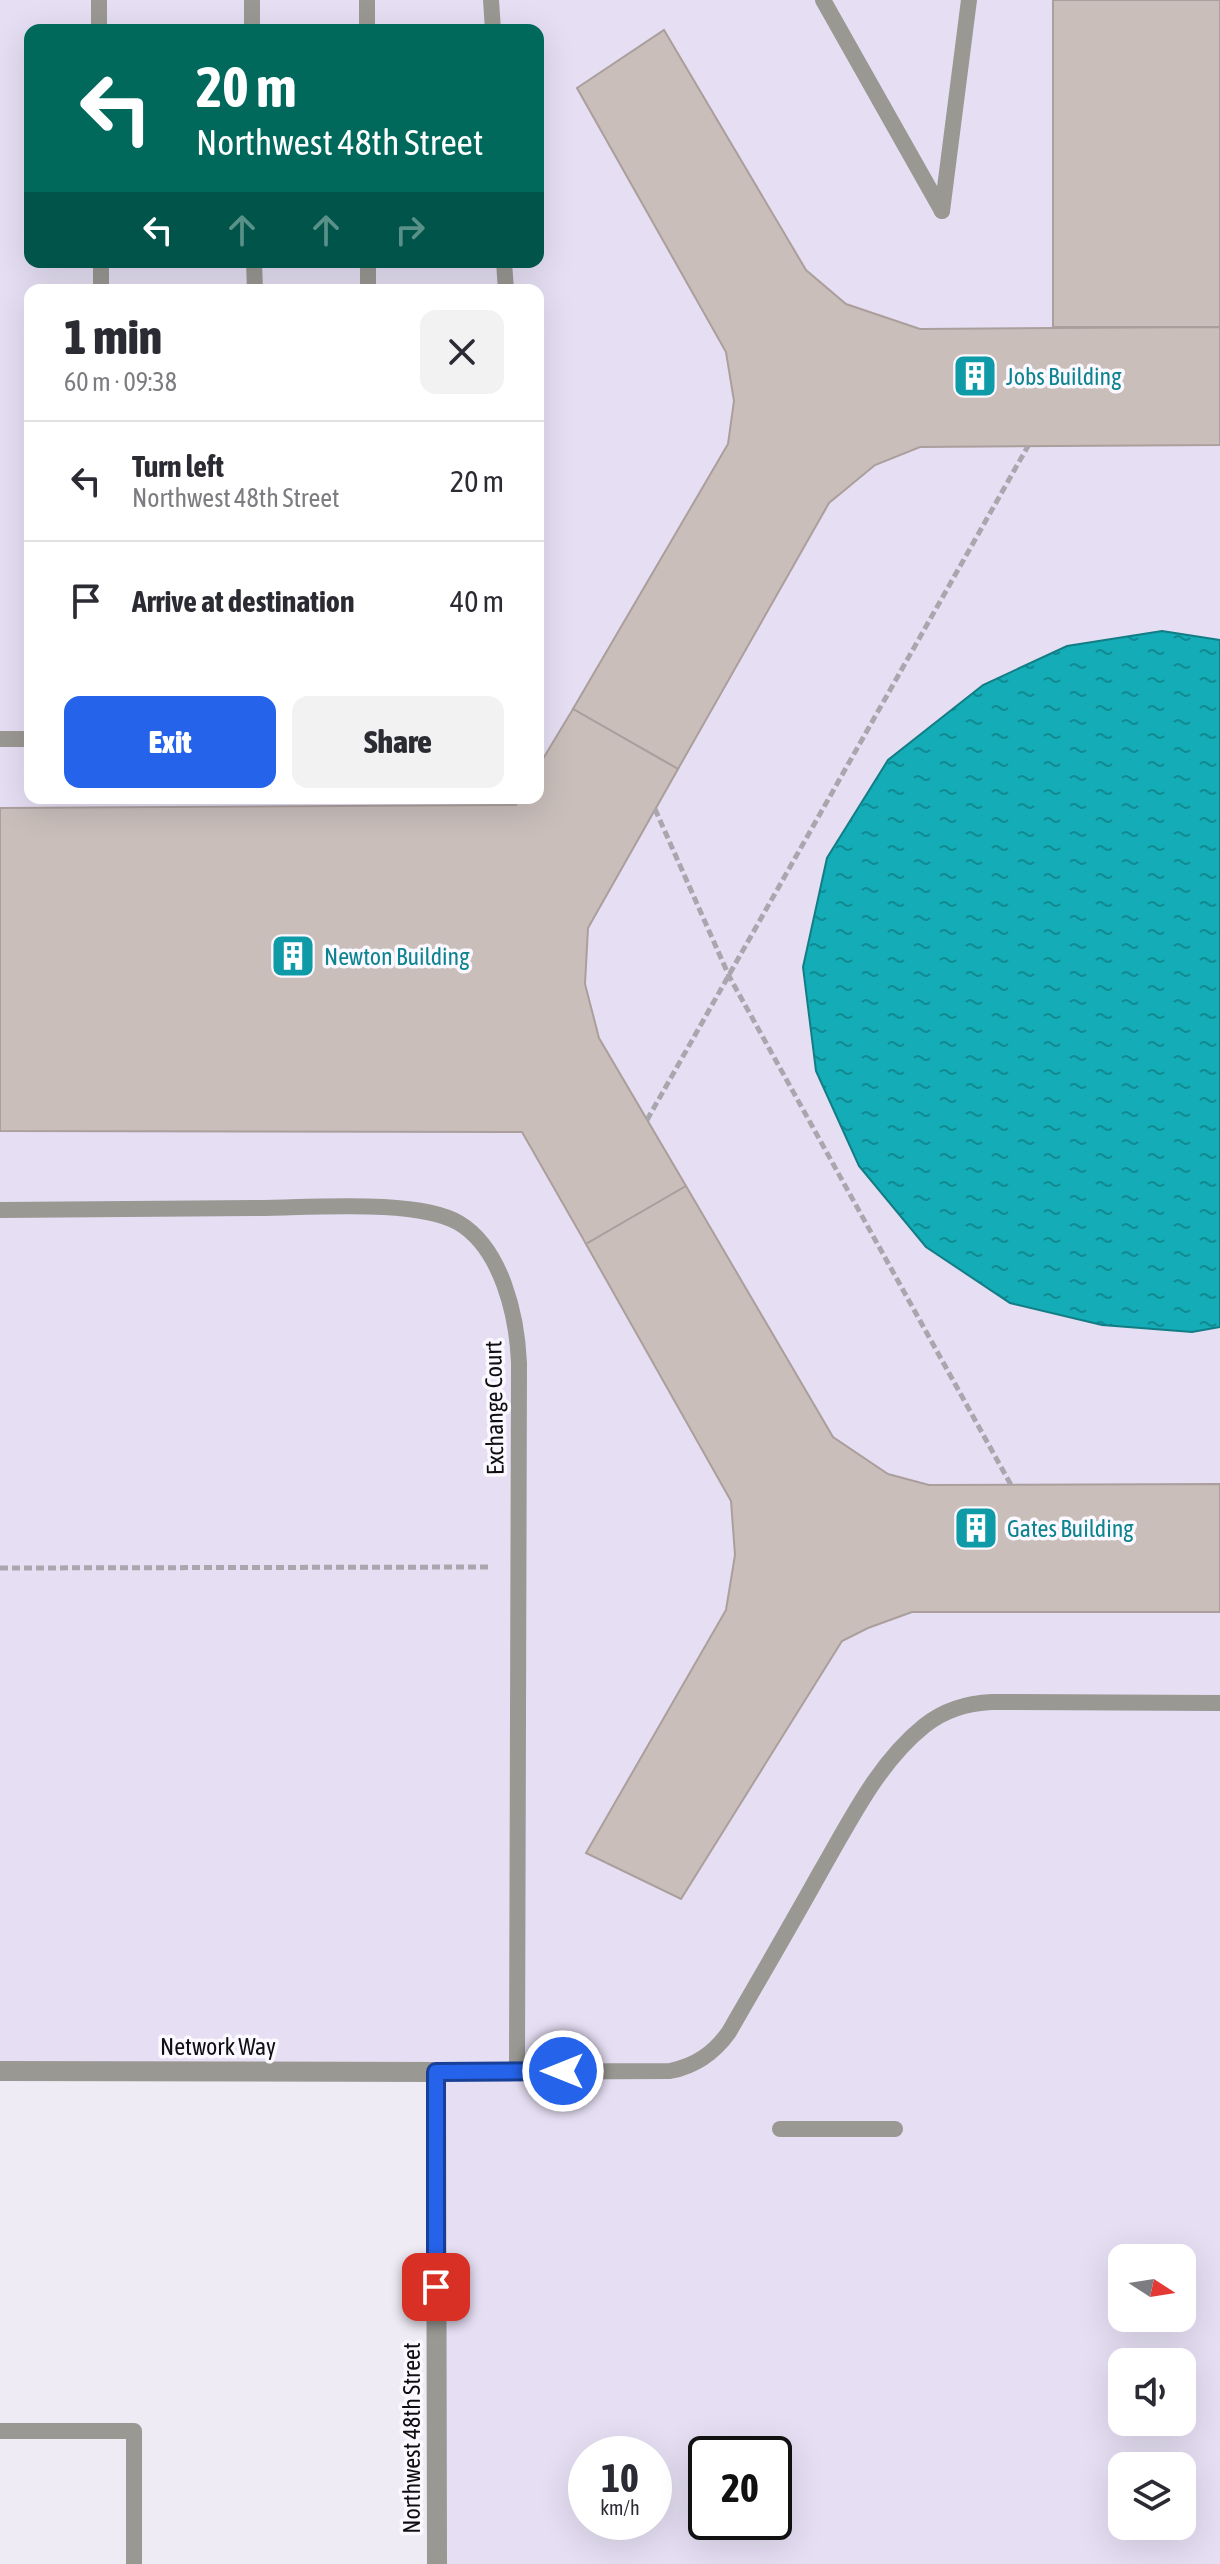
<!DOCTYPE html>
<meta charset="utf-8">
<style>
body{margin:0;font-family:"Asap Condensed",sans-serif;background:#f2f2f3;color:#2b2b33;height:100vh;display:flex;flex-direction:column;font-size:30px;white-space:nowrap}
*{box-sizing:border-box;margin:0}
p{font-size:26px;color:#7c7c81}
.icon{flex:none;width:44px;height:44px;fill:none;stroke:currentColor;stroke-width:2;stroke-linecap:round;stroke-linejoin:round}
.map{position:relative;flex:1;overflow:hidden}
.side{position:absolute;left:24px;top:284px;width:520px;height:520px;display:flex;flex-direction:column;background:#fff;border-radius:16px;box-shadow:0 8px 32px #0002}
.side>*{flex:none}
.top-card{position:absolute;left:24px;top:24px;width:520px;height:244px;border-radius:16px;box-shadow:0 8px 32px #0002;background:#00695c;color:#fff;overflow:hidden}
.needle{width:52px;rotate:102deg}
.buttons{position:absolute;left:1108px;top:2244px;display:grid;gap:16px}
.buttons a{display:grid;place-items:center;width:88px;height:88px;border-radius:16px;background:#fff;box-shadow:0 8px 32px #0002;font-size:40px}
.speed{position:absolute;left:568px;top:2436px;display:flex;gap:16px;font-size:40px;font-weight:700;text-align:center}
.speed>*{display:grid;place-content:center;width:104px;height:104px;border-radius:50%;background:#fff;box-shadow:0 8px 32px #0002;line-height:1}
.speed small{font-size:20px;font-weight:400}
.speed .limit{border:4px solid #111;border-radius:12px;background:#fff;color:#111}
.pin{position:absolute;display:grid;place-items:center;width:68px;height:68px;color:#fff;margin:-34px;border-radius:16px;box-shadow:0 4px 12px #0006}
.me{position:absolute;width:88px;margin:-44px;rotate:270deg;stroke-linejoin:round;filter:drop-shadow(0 0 6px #0008)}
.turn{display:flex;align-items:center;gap:28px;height:168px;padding:0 40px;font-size:36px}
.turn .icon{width:104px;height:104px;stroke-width:2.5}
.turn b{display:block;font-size:56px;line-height:68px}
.lanes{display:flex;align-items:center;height:76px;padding:0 40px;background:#0003;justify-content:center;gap:40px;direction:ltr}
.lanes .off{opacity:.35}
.round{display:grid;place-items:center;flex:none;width:84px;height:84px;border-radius:16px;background:#f2f2f3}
.summary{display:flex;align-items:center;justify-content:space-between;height:136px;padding:0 40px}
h1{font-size:48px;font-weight:800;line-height:60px}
.action{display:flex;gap:16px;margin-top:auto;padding:16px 40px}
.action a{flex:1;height:92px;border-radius:16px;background:#2563eb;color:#fff;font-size:32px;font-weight:800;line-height:92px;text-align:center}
.action a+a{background:#f2f2f3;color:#2b2b33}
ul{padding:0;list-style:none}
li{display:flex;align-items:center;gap:24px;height:120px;padding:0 40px;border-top:2px solid #e1e1e2}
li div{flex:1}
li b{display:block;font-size:30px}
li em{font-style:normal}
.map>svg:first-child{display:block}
</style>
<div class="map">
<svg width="1220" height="2564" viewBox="0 0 1220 2564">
<defs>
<pattern id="water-ripples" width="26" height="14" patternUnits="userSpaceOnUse" patternTransform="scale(2)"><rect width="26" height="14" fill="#13acb7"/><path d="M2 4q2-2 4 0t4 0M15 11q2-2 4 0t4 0" fill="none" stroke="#108a93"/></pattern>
</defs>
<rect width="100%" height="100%" fill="#efebf5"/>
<!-- commercial -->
<path fill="#e6dff4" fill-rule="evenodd" d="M0 0H1220V2564H437L436 2072 0 2071ZM30 30H538V262H30ZM30 290H538V798H30ZM1122 2258H1182V2318H1122ZM1122 2362H1182V2422H1122ZM586 2454H654V2522H586ZM706 2454H774V2522H706ZM1122 2466H1182V2526H1122Z"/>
<!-- water -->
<path fill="url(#water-ripples)" stroke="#127d85" stroke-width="2" d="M1162 631 1220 640V1327L1192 1332 1102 1325 1010 1303 926 1247 859 1166 816 1071 803 967 827 858 888 760 983 685 1067 646Z"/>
<!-- building -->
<g fill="#c9beba" stroke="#aa9f9c" stroke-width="2">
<rect x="1053" y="0" width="167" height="327"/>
<path d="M664 30 806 270 846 304 920 329 1220 327V445L920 447 875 465 829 503 678 769 573 709 728 444 734 401 726 352 577 88Z"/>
<path d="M573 709 678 769 588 928 585 984 599 1038 686 1186 586 1244 522 1132 0 1131V808L516 805 519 798H538V767Z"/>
<path d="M686 1186 833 1437 888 1474 929 1485 1220 1484V1612H912L868 1628 842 1641 681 1899 586 1853 726 1610 735 1555 731 1501 586 1244Z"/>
</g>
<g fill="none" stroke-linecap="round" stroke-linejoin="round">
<!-- path -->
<g stroke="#a9a6ae" stroke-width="5" stroke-dasharray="8 4" stroke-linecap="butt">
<path d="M655 809 729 976 1011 1485"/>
<path d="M647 1120 1028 446"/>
<path d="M0 1568 491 1567"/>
</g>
<!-- lane -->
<g stroke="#999893" stroke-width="16">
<path d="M99 0V30"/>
<path d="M252 0V30"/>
<path d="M367 0V30"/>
<path d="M491 0 493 30"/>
<path d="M823 0 942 211"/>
<path d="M942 211 969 0"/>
<path d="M101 262V290"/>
<path d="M254 262 255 290"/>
<path d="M368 262V290"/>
<path d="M504 262 506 290"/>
<path d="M0 739H30"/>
<path d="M0 1210C85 1209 170 1209 255 1208 305 1208 418 1198 459 1223 502 1249 517 1316 519 1363L517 2072"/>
<path d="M436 2072 670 2071C696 2066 714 2053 729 2032 760 1978 791 1925 821 1871 850 1821 878 1763 924 1726 944 1710 967 1703 992 1702L1220 1703"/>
<path d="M780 2129H895"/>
<path d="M0 2431H134V2564"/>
</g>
<!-- street -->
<path stroke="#999893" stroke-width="20" d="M0 2071 436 2072 437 2564"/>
</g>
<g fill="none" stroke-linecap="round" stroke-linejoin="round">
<!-- route casing -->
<g stroke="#184099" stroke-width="20">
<path id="route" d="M436 2287V2072L563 2071"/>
</g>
<!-- route -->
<use href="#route" stroke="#2563eb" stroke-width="14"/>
</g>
<!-- icons -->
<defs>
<g id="building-square" transform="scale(2.3)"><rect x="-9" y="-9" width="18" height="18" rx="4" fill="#0f9aa8" stroke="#fbf9ff"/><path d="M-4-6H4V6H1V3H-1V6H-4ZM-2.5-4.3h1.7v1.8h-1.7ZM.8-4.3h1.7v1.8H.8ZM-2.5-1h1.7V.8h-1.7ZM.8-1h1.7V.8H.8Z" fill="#fff"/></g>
</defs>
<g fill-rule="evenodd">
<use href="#building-square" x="975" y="376"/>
<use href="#building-square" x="293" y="956"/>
<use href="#building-square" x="976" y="1528"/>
</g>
<g text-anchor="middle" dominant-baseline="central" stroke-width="7" stroke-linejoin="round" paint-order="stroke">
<!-- culture labels -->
<g font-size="24" fill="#0d838f" stroke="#fbf9ff" text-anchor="start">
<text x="1006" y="376">Jobs Building</text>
<text x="324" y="956">Newton Building</text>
<text x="1007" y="1528">Gates Building</text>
</g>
<!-- street labels -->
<g font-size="24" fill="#0f0e11" stroke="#fbf9ff">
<text transform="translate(494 1408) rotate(-91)">Exchange Court</text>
<text x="218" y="2046">Network Way</text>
<text transform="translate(411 2438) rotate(-90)">Northwest 48th Street</text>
</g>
</g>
</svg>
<div class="buttons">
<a><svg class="needle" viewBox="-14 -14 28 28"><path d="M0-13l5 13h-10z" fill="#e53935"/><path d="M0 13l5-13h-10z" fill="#7c7c81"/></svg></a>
<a><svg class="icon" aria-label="sound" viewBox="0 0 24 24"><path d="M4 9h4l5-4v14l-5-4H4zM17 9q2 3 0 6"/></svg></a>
<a><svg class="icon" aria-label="layers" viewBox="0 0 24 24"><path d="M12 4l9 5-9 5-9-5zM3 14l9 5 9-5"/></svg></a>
</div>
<div class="speed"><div>10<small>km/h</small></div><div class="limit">20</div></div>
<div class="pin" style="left:436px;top:2287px;background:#d93025"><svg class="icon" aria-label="arrive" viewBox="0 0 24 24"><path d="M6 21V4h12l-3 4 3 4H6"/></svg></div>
<svg class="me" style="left:563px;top:2071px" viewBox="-20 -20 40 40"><circle r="17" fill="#2563eb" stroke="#fff" stroke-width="3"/><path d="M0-11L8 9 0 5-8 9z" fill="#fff"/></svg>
<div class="top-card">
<div class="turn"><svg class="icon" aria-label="left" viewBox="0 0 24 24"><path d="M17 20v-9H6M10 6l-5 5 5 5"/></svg><div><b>20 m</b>Northwest 48th Street</div></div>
<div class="lanes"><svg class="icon" aria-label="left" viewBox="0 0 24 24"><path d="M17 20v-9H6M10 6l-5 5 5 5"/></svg><svg class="icon off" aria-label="ahead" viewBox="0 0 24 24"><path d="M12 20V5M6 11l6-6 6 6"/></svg><svg class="icon off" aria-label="ahead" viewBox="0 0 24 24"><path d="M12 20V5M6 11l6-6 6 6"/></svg><svg class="icon off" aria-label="right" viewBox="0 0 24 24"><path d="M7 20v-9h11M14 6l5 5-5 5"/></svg></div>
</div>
<section class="side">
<div class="summary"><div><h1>1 min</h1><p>60 m · 09:38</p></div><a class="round"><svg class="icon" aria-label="close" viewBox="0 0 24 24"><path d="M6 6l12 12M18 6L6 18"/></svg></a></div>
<ul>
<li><svg class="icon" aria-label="left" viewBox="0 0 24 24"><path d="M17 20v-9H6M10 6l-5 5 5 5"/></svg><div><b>Turn left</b><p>Northwest 48th Street</p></div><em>20 m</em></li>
<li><svg class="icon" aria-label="arrive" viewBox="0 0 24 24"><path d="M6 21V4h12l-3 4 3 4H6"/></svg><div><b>Arrive at destination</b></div><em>40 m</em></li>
</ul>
<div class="action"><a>Exit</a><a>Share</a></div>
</section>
</div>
